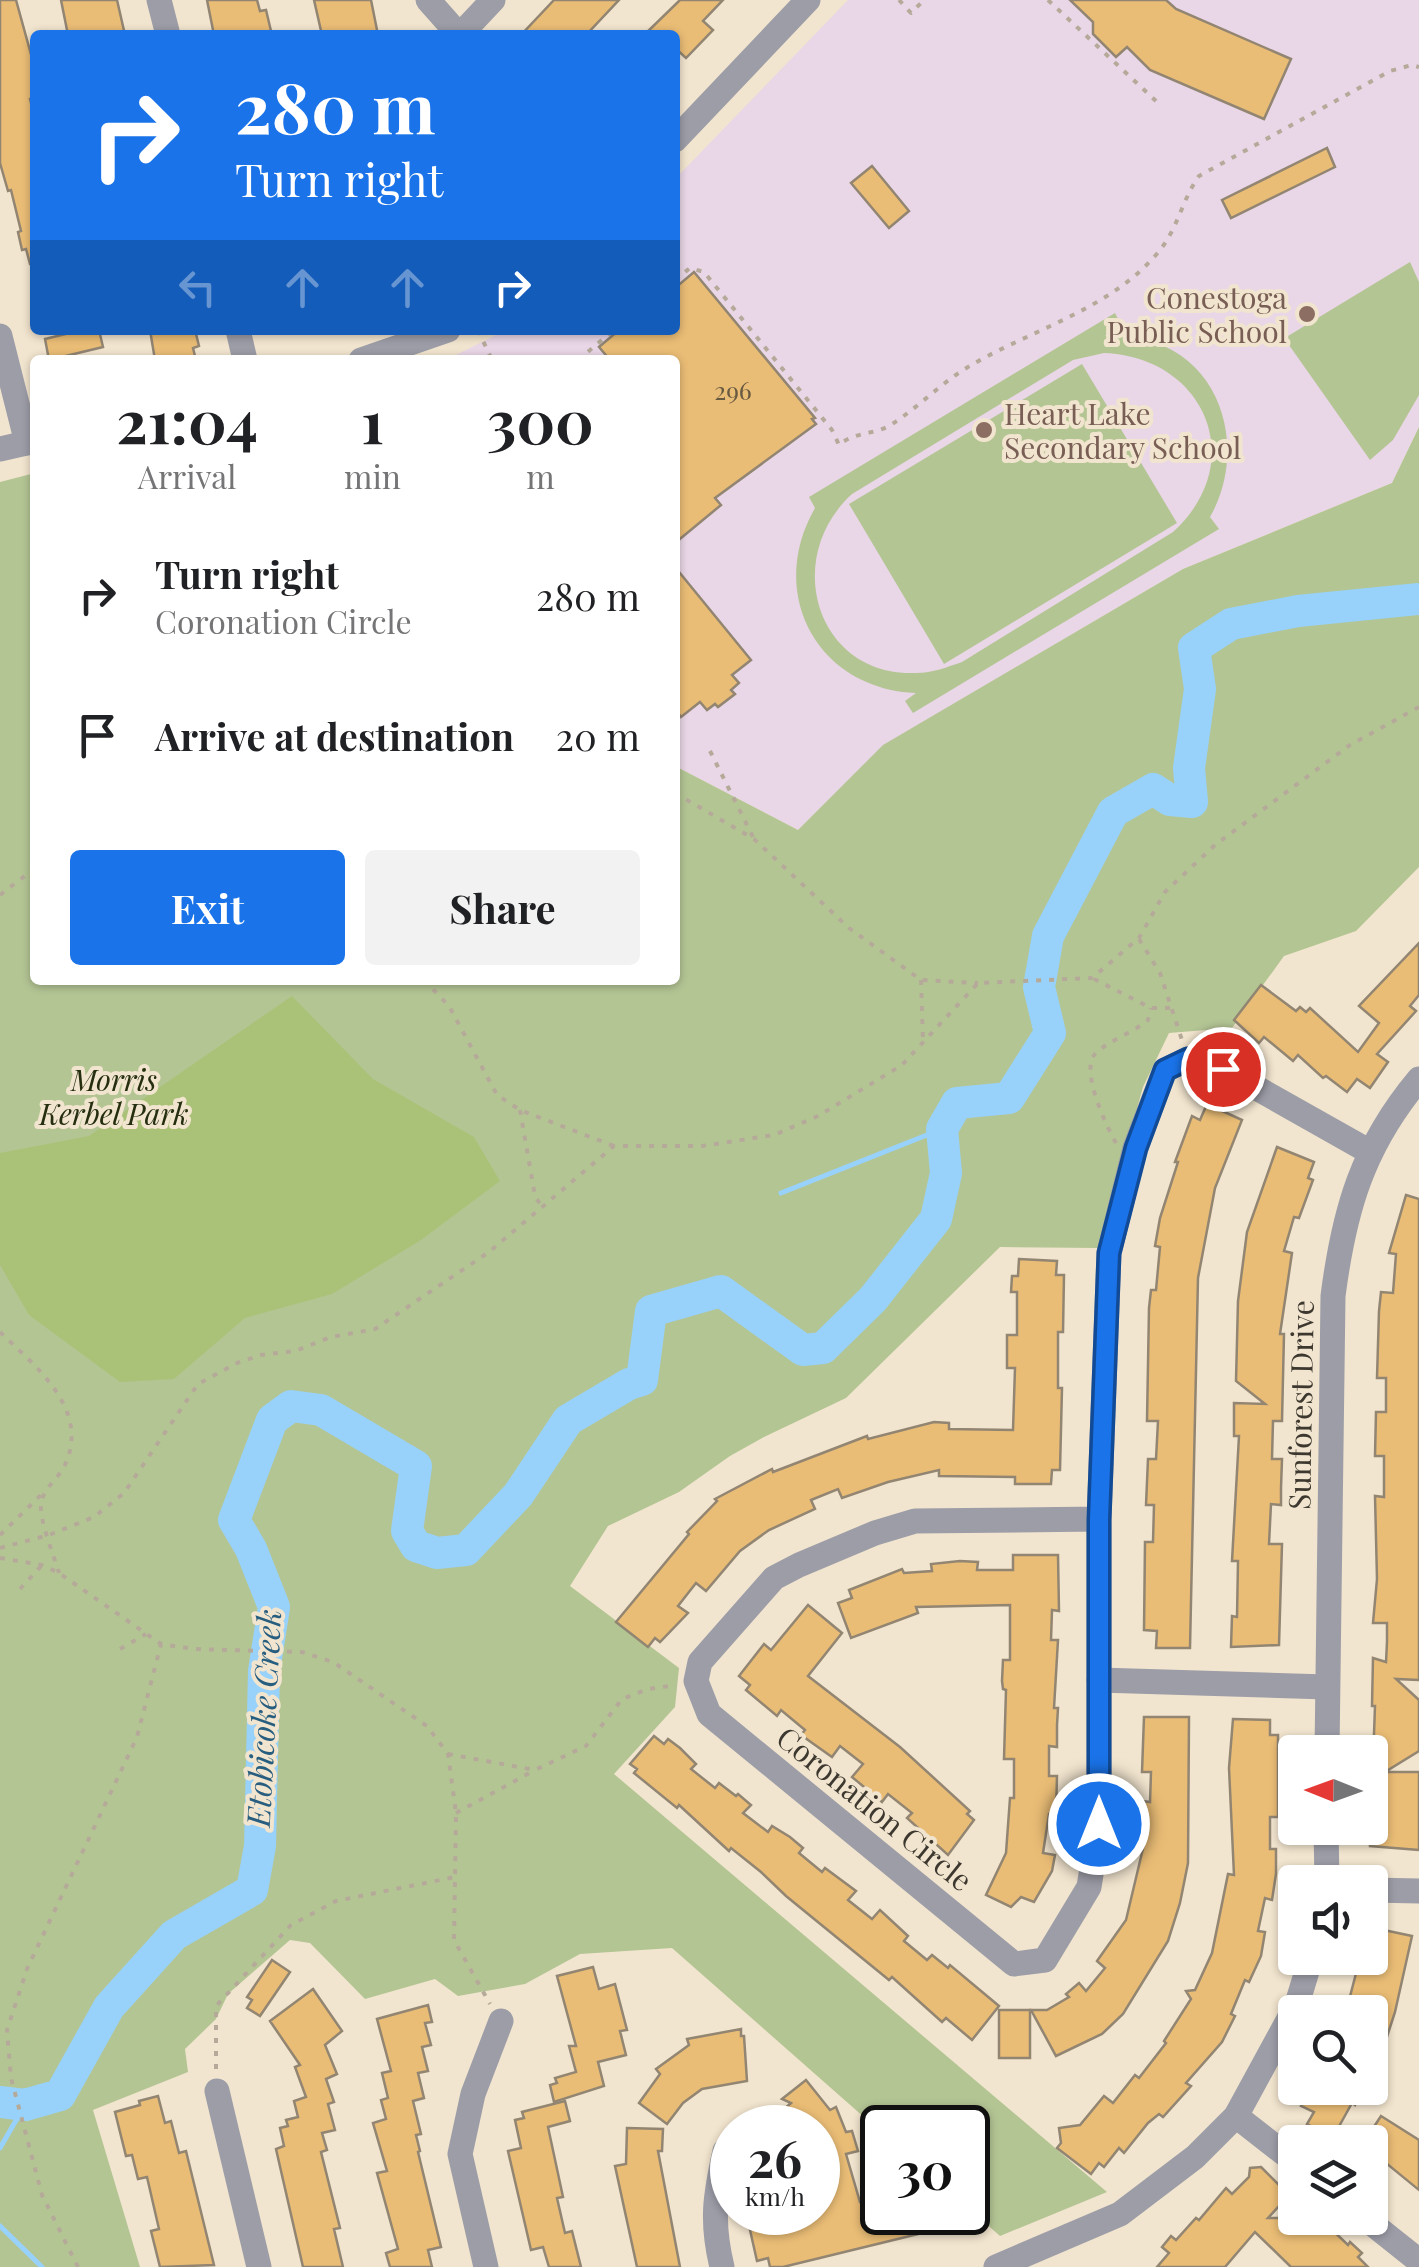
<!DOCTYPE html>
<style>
body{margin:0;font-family:"Playfair Display",serif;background:#f2f2f2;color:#202124;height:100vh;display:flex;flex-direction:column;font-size:38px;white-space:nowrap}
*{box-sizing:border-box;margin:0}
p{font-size:32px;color:#757577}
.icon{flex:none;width:55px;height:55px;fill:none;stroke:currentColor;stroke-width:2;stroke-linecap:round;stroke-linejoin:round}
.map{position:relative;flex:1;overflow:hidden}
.panel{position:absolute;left:30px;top:355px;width:650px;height:630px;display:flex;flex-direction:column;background:#fff;border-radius:10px;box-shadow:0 2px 8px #0004}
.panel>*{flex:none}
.top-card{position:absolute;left:30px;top:30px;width:650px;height:305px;border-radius:10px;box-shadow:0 2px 8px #0004;background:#1a73e8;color:#fff;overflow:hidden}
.needle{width:65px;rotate:271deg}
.buttons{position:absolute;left:1278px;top:1735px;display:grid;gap:20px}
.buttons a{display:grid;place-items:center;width:110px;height:110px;border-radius:10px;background:#fff;box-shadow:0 2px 8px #0004;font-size:50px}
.speed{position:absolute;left:710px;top:2105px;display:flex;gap:20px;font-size:50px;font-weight:700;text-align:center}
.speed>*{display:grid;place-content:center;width:130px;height:130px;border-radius:50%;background:#fff;box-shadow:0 2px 8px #0004;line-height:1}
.speed small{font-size:25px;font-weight:400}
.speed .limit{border:5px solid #111;border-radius:15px;background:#fff;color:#111}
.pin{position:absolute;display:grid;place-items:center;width:85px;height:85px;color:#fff;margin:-42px;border:5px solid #fff;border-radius:50%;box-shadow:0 2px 10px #0007}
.me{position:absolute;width:110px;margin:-55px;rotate:0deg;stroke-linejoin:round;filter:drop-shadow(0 0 8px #0008)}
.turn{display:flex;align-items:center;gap:35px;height:210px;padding:0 40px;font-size:45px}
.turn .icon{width:130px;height:130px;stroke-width:2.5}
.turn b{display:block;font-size:70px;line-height:85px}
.lanes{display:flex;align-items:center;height:95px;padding:0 40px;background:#0003;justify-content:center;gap:50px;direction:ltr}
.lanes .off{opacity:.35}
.eta{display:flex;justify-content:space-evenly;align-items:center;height:170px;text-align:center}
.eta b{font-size:60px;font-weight:700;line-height:70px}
.cta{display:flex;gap:20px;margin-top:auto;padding:20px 40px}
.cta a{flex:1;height:115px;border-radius:10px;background:#1a73e8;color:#fff;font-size:40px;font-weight:700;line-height:115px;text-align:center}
.cta a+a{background:#f2f2f2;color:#202124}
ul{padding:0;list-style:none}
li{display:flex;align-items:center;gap:30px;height:140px;padding:0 40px}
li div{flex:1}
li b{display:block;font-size:38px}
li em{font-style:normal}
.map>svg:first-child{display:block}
</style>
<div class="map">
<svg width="1419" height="2267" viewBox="0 0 1419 2267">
<rect width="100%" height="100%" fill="#f2e5cf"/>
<!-- education -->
<path fill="#e9d6e6" d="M848 0H1419V427L1392 483 1183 569 884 745 798 830 675 766V360H446L506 330H675V179Z"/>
<!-- green -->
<g fill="#b4c594" fill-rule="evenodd">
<path d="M1410 262 1419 282V395L1393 440 1370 460 1289 345 1288 336Z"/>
<path d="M1115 313 1121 325 1105 336C1118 336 1132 336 1144 339 1225 359 1247 452 1210 517L1219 529 913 713 905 701 916 693C817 689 766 593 815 508L809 497ZM1104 353C1205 357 1250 462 1173 532L962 662C947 667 933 673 916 673 817 677 781 559 852 494L1073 360Z"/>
<path d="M1082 364 1177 523 944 664 849 504Z"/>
<path d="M1419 427V867L1356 931 1284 956 1232 1028 1169 1033 1143 1087 1098 1248 1000 1247 846 1398 764 1437 730 1456 679 1492 608 1526 570 1586 679 1668 675 1707 614 1774 1107 2192 1000 2236 968 2208V2128H882V2133L672 1948 580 1954 525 1984 458 1996 435 1979 365 1999 310 1943 290 1940 228 1994 216 2019 185 2049 188 2072 93 2110 140 2267H0V482L35 473V980H675V766L798 830 883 745 1183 569 1392 483Z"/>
</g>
<!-- forest -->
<path fill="#aac278" d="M292 996 373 1079 474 1137 500 1181 421 1240 332 1294 245 1318 174 1379 120 1382 29 1315 0 1265V1153L89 1136Z"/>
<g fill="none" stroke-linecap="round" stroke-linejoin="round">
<!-- stream -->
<g stroke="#98d2fa" stroke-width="5">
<path d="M781 1193 942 1129"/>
<path d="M0 2148 25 2105"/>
<path d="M0 2226 42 2267"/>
</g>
<!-- river -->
<path stroke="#98d2fa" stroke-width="32" d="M0 2102 25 2105 60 2095 109 2007 174 1935 252 1890 260 1846 264 1671 274 1607 251 1549 234 1520 272 1420 291 1406 321 1410 416 1466 407 1531 416 1546 437 1553 466 1550 518 1495 568 1420 629 1384 642 1380 651 1311 721 1291 803 1350 823 1348 873 1299 936 1219 946 1173 942 1129 957 1103 1009 1098 1050 1033 1039 987 1048 936 1113 812 1153 789 1170 800 1192 802 1189 768 1200 689 1194 648 1231 624 1298 611 1419 599"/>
</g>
<!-- building -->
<g fill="#eabd76" stroke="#928572" stroke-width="2.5">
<path d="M0 0H16L35 69V98L30 99 35 119V264H30L26 249 22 250 18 232 21 231 11 190 8 191 0 163Z"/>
<path d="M61 0H117L125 35H68Z"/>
<path d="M207 0H257L260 11 266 10 271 31 254 35H214Z"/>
<path d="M314 0H371L378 35H322Z"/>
<path d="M554 0H619L586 35H521Z"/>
<path d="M680 0H723L703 21 713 30 686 58 675 48V35H644Z"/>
<path d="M1070 0H1166L1176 9 1291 59 1264 119 1150 70 1127 47 1116 57 1093 34V22Z"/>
<path d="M1327 148 1335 167 1231 218 1222 200Z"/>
<path d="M872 166 909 211 889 228 851 183Z"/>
<path d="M694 272 815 418 812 419 816 424 715 498 721 505 675 543V360H610L599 347 619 330H675V288Z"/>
<path d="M82 330H99L103 347 49 360 45 339Z"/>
<path d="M150 330H195L199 346 193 348 196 360H155Z"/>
<path d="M675 567 751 660 732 675 739 683 731 690 735 694 718 707 715 704 707 710 700 702 681 717 675 709Z"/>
<path d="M1419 943V995L1410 1006 1416 1011 1377 1054 1388 1062 1370 1088 1357 1079 1347 1092 1326 1076 1323 1078 1298 1055 1293 1061 1264 1037 1259 1043 1234 1020 1261 985 1296 1011 1300 1007 1306 1012 1310 1008 1358 1052 1379 1023 1359 1006Z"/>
<path d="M1207 1104 1242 1120 1215 1188 1198 1278 1190 1648H1156L1157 1631 1144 1630 1145 1542H1153L1154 1505H1146L1148 1459H1156L1158 1421H1147L1149 1308 1151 1290H1156L1160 1247 1155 1246 1160 1218 1178 1162H1175L1192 1116 1200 1120Z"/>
<path d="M1277 1147 1314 1162 1308 1178 1313 1180 1299 1218 1294 1217 1284 1251 1292 1253 1280 1334H1284L1282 1421H1273L1272 1459H1282L1281 1488V1505L1271 1504 1269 1544H1282L1279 1645 1231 1647 1232 1616 1237 1617 1238 1561H1232L1239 1436H1234V1403L1265 1404 1236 1381 1238 1301 1247 1232Z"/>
<path d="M1406 1195 1419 1199V1680L1396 1679 1419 1700V1751L1385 1772H1419V1850L1370 1846 1375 1706H1372L1373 1658 1386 1662 1387 1642V1623H1373L1377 1579 1375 1496 1384 1497V1456H1375L1376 1412H1386V1378H1377L1379 1311 1381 1292 1393 1293 1396 1254 1389 1253Z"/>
<path d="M1019 1259 1057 1261 1056 1275H1064L1063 1332H1058V1388H1062L1060 1470H1052L1051 1484H1015V1477L939 1476V1470L888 1482 842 1498 838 1489 811 1500 815 1509 769 1530 740 1551 706 1591 696 1583 678 1606 688 1613 660 1642 655 1638 648 1647 616 1622 689 1534 687 1532 717 1501 715 1499 772 1469 773 1472 867 1436 868 1439 934 1422 949 1423V1429L1013 1430 1015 1368H1007V1335H1017V1292H1011L1012 1276H1018Z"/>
<path d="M1013 1555H1058L1059 1611 1052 1610 1051 1640H1058L1054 1708H1058L1057 1725V1747L1049 1746V1776H1057L1056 1814H1049L1043 1853 1055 1855 1052 1871 1034 1902 1021 1897 1011 1907 986 1895 1006 1853 1010 1798H1014V1759H1004L1006 1690 1003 1689 1002 1681 1003 1660H1010V1605L916 1607 918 1613 851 1638 838 1603 852 1598 849 1590 902 1569 904 1573 932 1571 931 1564 960 1561 978 1562 977 1570H1013Z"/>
<path d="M808 1605 842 1633 808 1676 900 1747 970 1811 967 1814 974 1820 948 1855 907 1818 912 1813 888 1794 882 1802 852 1777 863 1764 840 1746 832 1757 801 1735 805 1730 781 1710 777 1716 746 1690 750 1685 739 1676 764 1644 771 1650Z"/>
<path d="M1144 1717H1189L1188 1863 1180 1903 1168 1941 1123 2014 1102 2034 1056 2056 1031 2010H1047L1069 1997 1066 1994 1079 1983 1086 1991 1105 1968 1097 1961 1126 1920 1145 1840H1141L1142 1801 1150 1802 1151 1772H1142Z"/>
<path d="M1233 1719 1270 1720V1735H1278V1817H1270V1849H1276V1874L1272 1900 1265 1898 1258 1931 1265 1932 1261 1956 1249 1982 1245 1980 1231 2014 1235 2016 1222 2042 1186 2083 1191 2086 1163 2117 1159 2114 1148 2123 1124 2153 1119 2148 1104 2167 1099 2163 1091 2174 1057 2148 1061 2143 1059 2128 1080 2125 1104 2096 1113 2103 1135 2075 1139 2078 1166 2043 1164 2041 1191 1999 1186 1991 1195 1990 1212 1953 1228 1874 1234 1875 1229 1768Z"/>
<path d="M654 1736 664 1744 668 1739 680 1748 696 1764 691 1769 715 1788 719 1783 736 1796 738 1794 751 1805 743 1813 768 1832 772 1826 790 1837 803 1848 799 1853 822 1872 825 1868 856 1891 848 1900 872 1919 880 1910 908 1936 904 1941 927 1960 932 1955 948 1968 950 1965 999 2006 972 2040 946 2018 942 2022 892 1977 889 1980 786 1896 761 1872 731 1848 729 1851 679 1805 677 1808 634 1773 637 1769 630 1764Z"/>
<path d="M1379 1929 1412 1936 1395 2012 1372 2083 1370 2012H1346L1360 1958H1370V1943L1376 1944Z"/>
<path d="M272 1960 290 1972 260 2016 247 2008 252 2000 247 1997Z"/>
<path d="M593 1967 599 1989 615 1984 627 2030 620 2031 626 2055 598 2062 604 2086 554 2102 550 2085 557 2083 555 2078 576 2072 569 2046H576L557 1976Z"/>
<path d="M313 1989 342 2031 325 2045 337 2074 326 2079 334 2102 328 2104 335 2130 322 2133 327 2150 321 2152 340 2228 334 2229 343 2267H303L276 2149 284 2146 280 2128 288 2126 286 2120 298 2117 294 2101 306 2097 295 2067 300 2065 270 2021Z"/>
<path d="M428 2005 432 2022 425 2023 431 2045 422 2047 428 2071 418 2073 424 2098 413 2101 421 2134 416 2135 420 2151 418 2152 441 2247 428 2250 432 2267H390L386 2253 398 2249 377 2173 387 2171 373 2123 386 2119 381 2100 388 2098 382 2073 391 2071 377 2019Z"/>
<rect x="999" y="2010" width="31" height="48"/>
<path d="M741 2029V2036H744L747 2081 702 2089 683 2103 667 2124 639 2103 660 2074 656 2069 689 2045 687 2039Z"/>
<path d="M806 2080 830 2110 836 2107 846 2132 852 2131 858 2151 846 2154 860 2202 866 2201 867 2207 882 2204V2212H952L955 2225 783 2267H770L768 2258 757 2261 750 2230 768 2226 770 2232 803 2223 801 2217 818 2213V2128H795L783 2110 791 2103 782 2099Z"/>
<path d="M1327 2088H1362L1355 2105 1352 2103 1337 2130 1334 2129 1330 2137 1307 2124 1314 2112 1301 2106 1310 2089 1323 2097Z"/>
<path d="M158 2096 165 2123 171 2121 179 2153 186 2151 214 2265 160 2267 151 2231 159 2229 147 2177 138 2179 132 2155 126 2156 115 2112 140 2105 139 2101Z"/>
<path d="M565 2101 570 2121 548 2127 563 2197 557 2198 565 2233 572 2231 581 2267H549L543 2247 531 2250 508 2151 521 2148 515 2120 524 2118 522 2112Z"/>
<path d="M1381 2116 1419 2140V2190L1370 2150V2142H1364Z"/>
<path d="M627 2128 663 2129 662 2151H658L680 2267H637L615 2166 626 2164Z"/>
<path d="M1261 2167 1289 2195 1268 2218H1298L1309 2224 1312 2220 1317 2225 1323 2221 1348 2245 1350 2242 1362 2253 1358 2257 1368 2267H1291L1255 2232 1225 2267H1157L1169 2253 1162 2247 1171 2236 1176 2240 1196 2218 1199 2220 1226 2188 1232 2194 1249 2177 1250 2168Z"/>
</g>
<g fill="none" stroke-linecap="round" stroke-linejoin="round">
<!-- path -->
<g stroke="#b5aa99" stroke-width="4" stroke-dasharray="5 8" stroke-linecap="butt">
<path d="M899 0 911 13 924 0"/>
<path d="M1048 0 1156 101"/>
<path d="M675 280 690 268 704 272 832 430 839 445C854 432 872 435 889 426 915 410 937 387 963 370 1024 332 1106 312 1155 256 1178 231 1181 201 1199 176L1390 71 1412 65 1419 67"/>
<path d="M478 330 492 360"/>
<path d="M578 360 614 330"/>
<path d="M710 751 754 839"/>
<path d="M675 793 754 839 849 928 921 980 978 983"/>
<path d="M0 895 35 868"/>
<path d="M1139 939 1160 973 1182 1040"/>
<path d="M1094 979 1151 1008H1172"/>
<path d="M424 980 449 1006 497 1095 520 1110 614 1146"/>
<path d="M921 980 923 1041"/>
<path d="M520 1110 535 1196 542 1207"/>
<path d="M1116 1143C1106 1126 1080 1070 1095 1054 1107 1041 1133 1033 1148 1020L1151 1008"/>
<path d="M0 1332C36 1367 92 1410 64 1467 57 1480 42 1489 41 1506 40 1522 54 1556 59 1573"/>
<path d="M0 1535 43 1493"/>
<path d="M0 1548 49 1535 94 1517 124 1493 198 1384 237 1363 261 1355 295 1351 331 1337 375 1329 489 1252 614 1146H702L774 1135 818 1116 902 1065 978 983 1092 978 1139 938 1165 892 1215 845 1350 745 1419 707"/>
<path d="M0 1558 42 1565 59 1573 161 1644 194 1649 302 1652 333 1662 427 1726 448 1754 456 1813 454 1940 490 2004"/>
<path d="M20 1589 42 1565"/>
<path d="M120 1649 146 1634"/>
<path d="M448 1754 535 1770 586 1746 622 1699 648 1689 676 1685"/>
<path d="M456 1813 535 1770"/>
<path d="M216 2069V2006L291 1925 336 1901 455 1877"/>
<path d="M78 2267 42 2195 11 2078 7 2030 27 1969 137 1737 161 1644"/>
</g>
<!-- minor -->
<g stroke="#9c9da7" stroke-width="25">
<path d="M159 0 168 35"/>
<path d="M428 0 459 35"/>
<path d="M460 35 493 0"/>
<path d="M675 140 808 0"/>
<path d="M238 330 245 360"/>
<path d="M0 336 27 443"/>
<path d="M361 360 448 330"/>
<path d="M0 449 35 441"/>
<path d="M1099 1519 915 1521 875 1533 799 1565 774 1578 700 1662 696 1681 709 1714 1014 1964 1045 1960 1089 1887 1099 1824V1519L1109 1253 1135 1148 1165 1070 1188 1059 1223 1069 1370 1152"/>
<path d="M1099 1680 1327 1687"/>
<path d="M1327 1752 1333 1296C1344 1211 1362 1147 1419 1079"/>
<path d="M1326 1828 1327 1882"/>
<path d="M1370 1890 1419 1891"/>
<path d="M217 2091 259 2267"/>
<path d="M1236 2116 1295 2162"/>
<path d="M1365 2218 1419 2261"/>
<path d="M486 2267 460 2154 473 2094 501 2021"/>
<path d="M722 2267C711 2222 715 2196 725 2151"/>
<path d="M996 2267 1120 2214 1195 2157 1236 2116 1297 2004 1311 1958"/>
</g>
</g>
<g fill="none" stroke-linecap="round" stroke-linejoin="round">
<!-- route casing -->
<g stroke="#114b97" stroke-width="25">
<path id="route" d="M1099 1824V1520L1109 1253 1136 1148 1165 1070 1188 1059 1223 1069"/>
</g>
<!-- route -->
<use href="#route" stroke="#1a73e8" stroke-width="18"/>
</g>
<!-- markers -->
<g fill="#8d6e63" stroke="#f2e5cf" stroke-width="4">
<circle cx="1307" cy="314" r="10"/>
<circle cx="984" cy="430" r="10"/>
</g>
<g text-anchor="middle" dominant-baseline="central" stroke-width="8" stroke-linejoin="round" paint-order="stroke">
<!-- number labels -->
<g font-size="25" fill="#685941">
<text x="733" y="389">296</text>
</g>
<!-- education labels -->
<g font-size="30" fill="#785e54" stroke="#f2e5cf" text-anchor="end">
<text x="1287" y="297">Conestoga<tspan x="1287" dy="34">Public School</tspan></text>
<text x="1004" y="413" text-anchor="start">Heart Lake<tspan x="1004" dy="34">Secondary School</tspan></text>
</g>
<!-- park labels -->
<g font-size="30" font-style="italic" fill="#252f0f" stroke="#f2e5cf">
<text x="114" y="1079">Morris<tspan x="114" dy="34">Kerbel Park</tspan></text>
</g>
<!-- street labels -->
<g font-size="30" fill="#3d382f" stroke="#f2e5cf">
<text transform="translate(1300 1405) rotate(-89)">Sunforest Drive</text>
<text transform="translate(875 1808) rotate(39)">Coronation Circle</text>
</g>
<!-- water labels -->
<g font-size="32" font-style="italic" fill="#275d7f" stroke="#f2e5cf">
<text transform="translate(262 1718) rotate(-87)">Etobicoke Creek</text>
</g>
</g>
</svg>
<div class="buttons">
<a><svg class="needle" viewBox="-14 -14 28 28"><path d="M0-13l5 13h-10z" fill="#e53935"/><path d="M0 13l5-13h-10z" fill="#757577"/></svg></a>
<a><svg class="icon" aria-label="sound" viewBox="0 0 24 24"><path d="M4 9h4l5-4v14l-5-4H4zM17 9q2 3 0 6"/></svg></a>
<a><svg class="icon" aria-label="search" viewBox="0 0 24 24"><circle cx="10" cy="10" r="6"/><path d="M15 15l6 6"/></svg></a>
<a><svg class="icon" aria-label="layers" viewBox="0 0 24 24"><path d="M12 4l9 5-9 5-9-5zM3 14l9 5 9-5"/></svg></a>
</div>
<div class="speed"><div>26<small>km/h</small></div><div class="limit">30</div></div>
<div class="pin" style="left:1223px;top:1069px;background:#d93025"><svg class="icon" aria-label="arrive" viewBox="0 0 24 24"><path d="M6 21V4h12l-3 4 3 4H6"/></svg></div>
<svg class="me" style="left:1099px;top:1824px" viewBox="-20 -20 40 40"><circle r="17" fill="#1a73e8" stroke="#fff" stroke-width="3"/><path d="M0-11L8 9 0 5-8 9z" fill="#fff"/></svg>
<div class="top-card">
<div class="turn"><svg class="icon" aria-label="right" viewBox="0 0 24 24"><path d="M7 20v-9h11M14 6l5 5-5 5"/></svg><div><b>280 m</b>Turn right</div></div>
<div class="lanes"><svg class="icon off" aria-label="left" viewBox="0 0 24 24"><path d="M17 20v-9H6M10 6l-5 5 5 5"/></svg><svg class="icon off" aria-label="ahead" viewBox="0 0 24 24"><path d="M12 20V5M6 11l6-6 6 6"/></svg><svg class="icon off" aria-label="ahead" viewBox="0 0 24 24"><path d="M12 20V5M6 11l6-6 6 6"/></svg><svg class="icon" aria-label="right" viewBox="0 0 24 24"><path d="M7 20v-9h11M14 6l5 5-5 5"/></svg></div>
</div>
<section class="panel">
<div class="eta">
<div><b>21:04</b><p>Arrival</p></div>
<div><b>1</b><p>min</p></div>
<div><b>300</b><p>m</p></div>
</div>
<ul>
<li><svg class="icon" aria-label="right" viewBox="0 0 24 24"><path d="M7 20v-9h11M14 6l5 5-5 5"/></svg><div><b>Turn right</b><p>Coronation Circle</p></div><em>280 m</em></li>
<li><svg class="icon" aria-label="arrive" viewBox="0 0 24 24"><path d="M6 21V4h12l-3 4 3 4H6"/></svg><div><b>Arrive at destination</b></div><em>20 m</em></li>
</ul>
<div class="cta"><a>Exit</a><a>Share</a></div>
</section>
</div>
